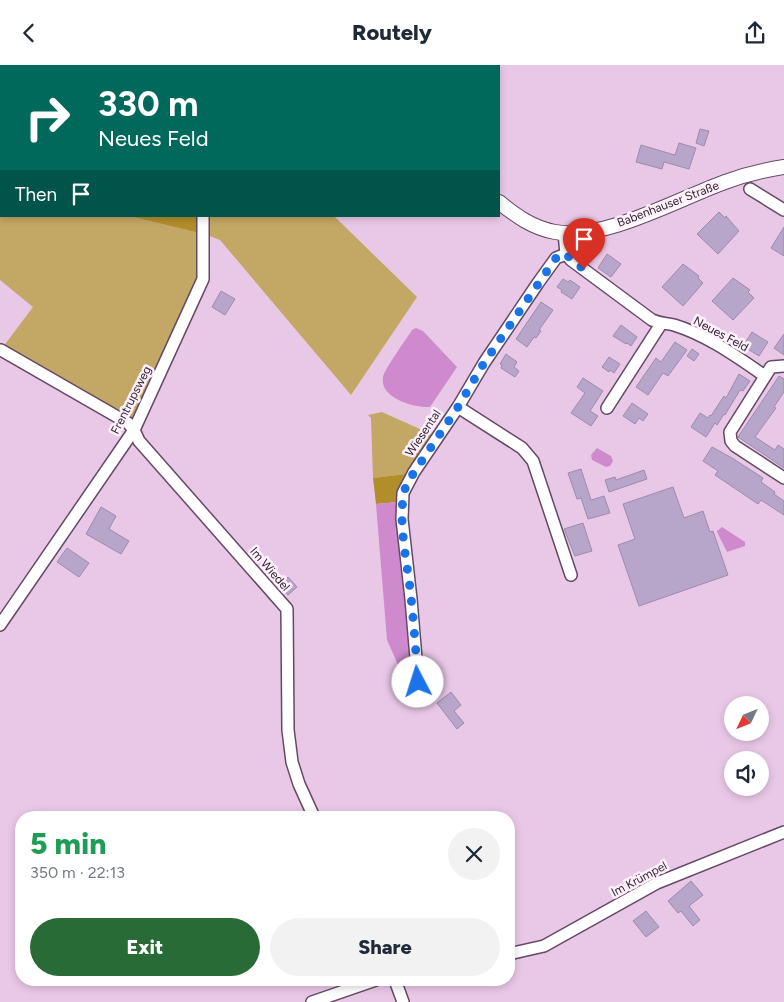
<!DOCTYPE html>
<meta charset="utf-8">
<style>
body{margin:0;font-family:Figtree,sans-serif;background:#f2f2f3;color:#1f2937;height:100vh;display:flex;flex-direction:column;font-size:19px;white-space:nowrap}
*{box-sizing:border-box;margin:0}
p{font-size:16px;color:#747a83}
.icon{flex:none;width:28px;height:28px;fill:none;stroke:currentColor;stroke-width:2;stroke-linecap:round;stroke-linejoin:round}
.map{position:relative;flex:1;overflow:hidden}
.panel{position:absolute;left:15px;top:746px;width:500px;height:175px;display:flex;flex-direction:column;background:#fff;border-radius:20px;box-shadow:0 2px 8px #0003}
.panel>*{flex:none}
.top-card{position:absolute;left:0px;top:0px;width:500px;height:152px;box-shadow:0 2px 8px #0003;background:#00695c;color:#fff;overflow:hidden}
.needle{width:32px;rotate:227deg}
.fabs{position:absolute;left:724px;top:631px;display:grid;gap:10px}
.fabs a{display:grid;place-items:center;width:45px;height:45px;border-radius:50%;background:#fff;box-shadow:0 2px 8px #0003;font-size:25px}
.pin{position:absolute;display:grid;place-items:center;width:42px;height:42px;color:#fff;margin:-51px -21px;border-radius:50% 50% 50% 0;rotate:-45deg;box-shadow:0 0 5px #0007}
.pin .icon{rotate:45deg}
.me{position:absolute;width:55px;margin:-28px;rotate:355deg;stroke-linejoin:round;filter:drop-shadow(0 0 4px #0008)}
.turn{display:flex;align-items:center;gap:18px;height:105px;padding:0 15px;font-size:22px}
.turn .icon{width:65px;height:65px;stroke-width:2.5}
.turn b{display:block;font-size:35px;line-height:42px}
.then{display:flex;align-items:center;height:48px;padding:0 15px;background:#0003;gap:10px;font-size:19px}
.round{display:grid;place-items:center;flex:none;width:52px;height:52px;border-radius:26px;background:#f2f2f3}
.head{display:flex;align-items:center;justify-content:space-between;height:85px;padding:0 15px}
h1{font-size:30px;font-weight:800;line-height:38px;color:#1e9e55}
.cta{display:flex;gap:10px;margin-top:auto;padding:10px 15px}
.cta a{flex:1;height:58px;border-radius:30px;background:#286b36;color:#fff;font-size:20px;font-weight:800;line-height:58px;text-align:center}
.cta a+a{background:#f2f2f3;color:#1f2937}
header{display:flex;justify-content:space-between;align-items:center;height:65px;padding:0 15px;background:#fff;font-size:22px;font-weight:800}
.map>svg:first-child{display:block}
</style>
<header><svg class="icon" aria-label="back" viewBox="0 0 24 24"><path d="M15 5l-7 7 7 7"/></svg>Routely<svg class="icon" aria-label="share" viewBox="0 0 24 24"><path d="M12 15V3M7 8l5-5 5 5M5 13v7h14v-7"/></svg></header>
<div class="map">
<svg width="784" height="937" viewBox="0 0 784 937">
<rect width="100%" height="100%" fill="#e9c8e7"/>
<!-- green -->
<g fill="#c3a764">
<path d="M0 126 1 151H129L199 168 201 213 134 357 3 282 33 242 0 215Z"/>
<path d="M207 151H334L417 232 351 330 220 175 207 170Z"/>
<path d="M382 347 433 370 406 409 373 413 371 353 368 350Z"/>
</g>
<!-- forest -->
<g fill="#b28e2a">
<path d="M129 151H199V168Z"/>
<path d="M406 409 400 422 398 437 376 439 373 413Z"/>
</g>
<!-- water -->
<g fill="#ce8acc">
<path d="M416 263 423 266 457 302 430 342C414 343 379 333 383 312 384 305 407 273 412 265Z"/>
<path d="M597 383 611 391 613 396 610 401 606 402 592 395 591 390Z"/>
<path d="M398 437 414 617 408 622 387 575 376 439Z"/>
<path d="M722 462 745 477V481L727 487 717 467V466Z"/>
</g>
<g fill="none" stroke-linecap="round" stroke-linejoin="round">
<!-- stream -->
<path stroke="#ce8acc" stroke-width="3" d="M323 0 325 1"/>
</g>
<!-- building -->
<g fill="#b8a6ca" stroke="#9d8bae">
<path d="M700 64 709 66 704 81 696 78Z"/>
<path d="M679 78 696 83 689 104 664 97 662 104 636 97 641 80 675 90Z"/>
<path d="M719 147 725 153 726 151 739 166 718 189 697 169Z"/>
<path d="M784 162V191L771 183Z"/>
<path d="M607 189 621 199 611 212 598 203Z"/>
<path d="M683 199 699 211 698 213 703 218 683 241 662 222Z"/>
<path d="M733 213 750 225 748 227 754 233 733 255 712 236Z"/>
<path d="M563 214 568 217 570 215 580 222 572 234 561 227 562 225 557 222Z"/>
<path d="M221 226 235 234 225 250 212 242Z"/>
<path d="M541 237 553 245 539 265 541 266 536 273 534 272 527 282 516 274Z"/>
<path d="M621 260 637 272 631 281 627 278 626 279 613 271Z"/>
<path d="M752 267 768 277 759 291 743 281Z"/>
<path d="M784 269V290L774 283Z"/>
<path d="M675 277 687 285 668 311 663 308 648 330 636 322 656 293 661 297Z"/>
<path d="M692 284 699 289 694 296 687 291Z"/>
<path d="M506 289 517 297 514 302 519 306 515 312 501 303 502 300 500 299Z"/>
<path d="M609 292 620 299 614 308 610 305 609 307 602 302Z"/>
<path d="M739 309 750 316 743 326 740 325 725 350 724 349 717 360 715 358 706 372 691 362 700 348 708 353 710 350 711 351 724 331 726 333Z"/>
<path d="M779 311 784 314V327L774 342 776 343 755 372 775 385 778 380 784 384V403L738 372Z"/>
<path d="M583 313 603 326 590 346 598 351 591 361 571 348 585 328 577 322Z"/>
<path d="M632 338 648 349 643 356 639 353 635 359 623 351Z"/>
<path d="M712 382 732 393 763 413 761 417 775 427 774 429 784 436V450L761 435 758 439 715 410 718 406 703 396Z"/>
<path d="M581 404 591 435 604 431 610 448 588 454 581 433 577 434 568 408Z"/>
<path d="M644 405 647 414 609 427 605 415 615 412 616 415Z"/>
<path d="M673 422 684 453 703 446 710 467 713 466 728 510 639 541 618 480 635 474 623 439Z"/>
<path d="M101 442 116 451 109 464 129 476 121 489 86 469Z"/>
<path d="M583 458 592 486 575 491 564 464Z"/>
<path d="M67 483 89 498 79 512 57 497Z"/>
<path d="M288 512 297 522 288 530 280 519Z"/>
<path d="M451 627 461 640 454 646 464 658 457 664 437 638Z"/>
<path d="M691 816 703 830 689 841 700 855 693 861 681 846 678 848 668 836Z"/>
<path d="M646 846 659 862 646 872 633 856Z"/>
</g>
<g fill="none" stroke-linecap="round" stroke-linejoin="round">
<!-- minor casing -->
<g stroke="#654964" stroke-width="14">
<g id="minor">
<path d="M197 0 198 1"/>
<path d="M0 12 1 13"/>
<path d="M750 124 784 145"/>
<path d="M564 168 566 189 571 195 652 255C661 259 666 258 674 260 707 270 737 292 765 311"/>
<path d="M1 285 128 358 134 365 139 376 287 544 288 665 292 697 299 719 314 752"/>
<path d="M784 301 771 302 730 367 731 376 735 381 784 413"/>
<path d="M458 342 522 383 533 396 571 510"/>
<path d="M607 343 661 259"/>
<path d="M0 560 134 365 203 214V151"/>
<path d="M418 617 411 534 402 454 403 428 414 407 458 342 484 298 538 218 556 193 566 189"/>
<path d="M509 889 544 881 657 818 784 767"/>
<path d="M395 915 403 937"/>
<path d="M312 937 376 915"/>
</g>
</g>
<!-- major casing -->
<g stroke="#654964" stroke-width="16">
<g id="major">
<path d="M333 0 335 1"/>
<path d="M499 137C516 151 533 163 555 167 604 176 678 134 725 117 744 110 764 105 784 102"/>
</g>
</g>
<!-- minor -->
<use href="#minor" stroke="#fff" stroke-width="11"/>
<!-- major -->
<use href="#major" stroke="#fff" stroke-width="14"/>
</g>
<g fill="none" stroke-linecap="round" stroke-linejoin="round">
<!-- route -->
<path stroke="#1a73e8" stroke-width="9" stroke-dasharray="0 16.2" d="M418 617C416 589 414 560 411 532 408 499 395 449 407 418L458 342 484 298 556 193 566 188 571 195 584 204"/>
</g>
<g text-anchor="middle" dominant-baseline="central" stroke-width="5" stroke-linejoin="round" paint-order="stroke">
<!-- street labels -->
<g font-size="12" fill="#322632" stroke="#fef0fd">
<text transform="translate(668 139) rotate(-21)">Babenhauser Straße</text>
<text transform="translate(721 269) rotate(28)">Neues Feld</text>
<text transform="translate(131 335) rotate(-63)">Frentrupsweg</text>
<text transform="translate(423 368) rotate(-56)">Wiesental</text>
<text transform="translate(270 504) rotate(49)">Im Wiedel</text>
<text transform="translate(639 814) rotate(-28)">Im Krümpel</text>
</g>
</g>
</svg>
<div class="fabs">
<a><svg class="needle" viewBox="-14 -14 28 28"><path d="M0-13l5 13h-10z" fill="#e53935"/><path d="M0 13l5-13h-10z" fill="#747a83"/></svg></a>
<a><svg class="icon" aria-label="sound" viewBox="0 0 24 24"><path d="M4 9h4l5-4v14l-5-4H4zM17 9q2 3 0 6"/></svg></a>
</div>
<div class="pin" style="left:584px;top:204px;background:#d93025"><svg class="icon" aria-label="arrive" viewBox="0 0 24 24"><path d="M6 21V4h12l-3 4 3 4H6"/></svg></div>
<svg class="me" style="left:418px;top:617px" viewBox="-20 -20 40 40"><circle r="19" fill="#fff"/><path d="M0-13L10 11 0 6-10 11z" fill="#1a73e8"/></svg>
<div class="top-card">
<div class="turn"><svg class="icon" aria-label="right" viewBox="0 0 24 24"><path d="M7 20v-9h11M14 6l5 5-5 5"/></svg><div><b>330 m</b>Neues Feld</div></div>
<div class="then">Then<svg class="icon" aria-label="arrive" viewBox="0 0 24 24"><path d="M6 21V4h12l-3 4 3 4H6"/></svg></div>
</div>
<section class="panel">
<div class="head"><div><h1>5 min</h1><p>350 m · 22:13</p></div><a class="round"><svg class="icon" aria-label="close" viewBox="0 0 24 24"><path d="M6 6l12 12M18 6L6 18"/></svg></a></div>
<div class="cta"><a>Exit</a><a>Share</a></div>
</section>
</div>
